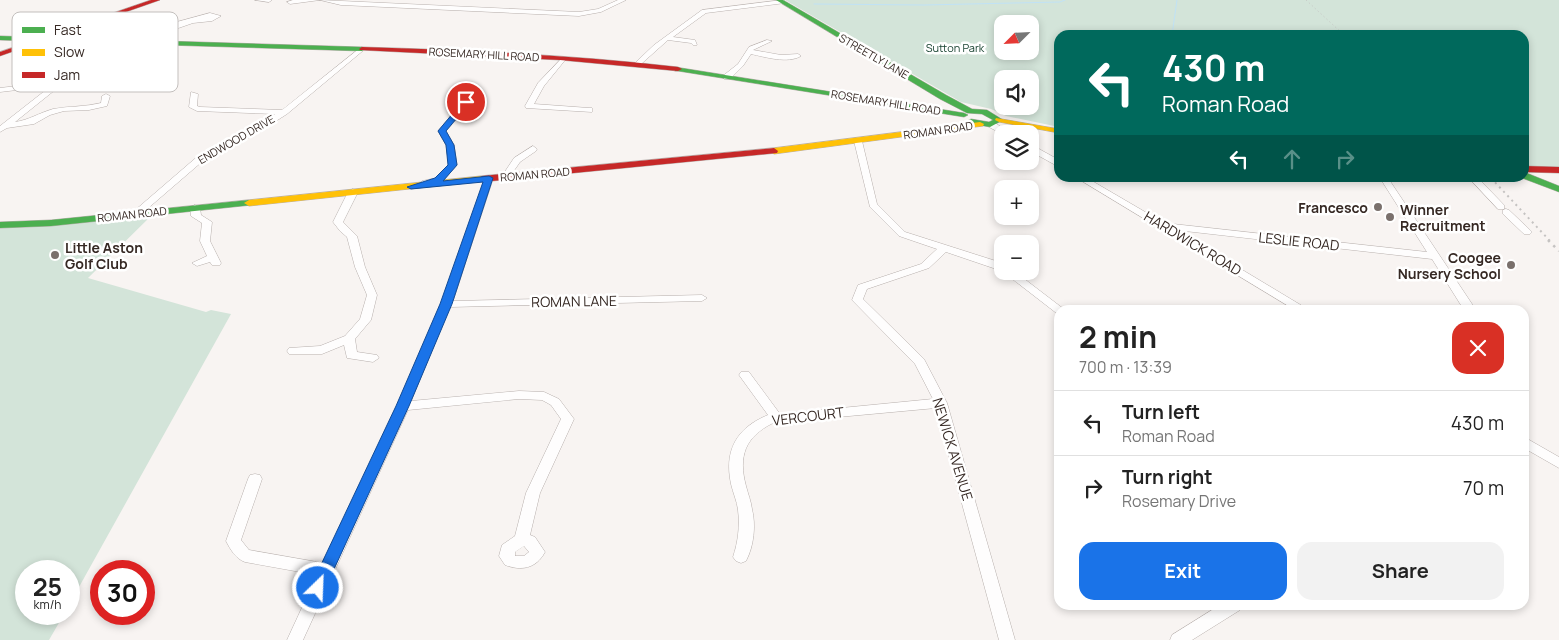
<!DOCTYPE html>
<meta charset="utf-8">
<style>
body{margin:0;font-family:Manrope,sans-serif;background:#f2f2f2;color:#222;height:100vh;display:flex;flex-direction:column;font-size:19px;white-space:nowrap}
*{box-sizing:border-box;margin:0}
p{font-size:16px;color:#767676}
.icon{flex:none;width:28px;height:28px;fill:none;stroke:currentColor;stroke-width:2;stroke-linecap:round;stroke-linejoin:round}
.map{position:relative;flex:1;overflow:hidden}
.drawer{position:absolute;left:1054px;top:305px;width:475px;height:305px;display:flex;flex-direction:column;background:#fff;border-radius:15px;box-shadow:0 2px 8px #0003}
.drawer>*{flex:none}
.banner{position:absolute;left:1054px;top:30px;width:475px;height:152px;border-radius:15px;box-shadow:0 2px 8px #0003;background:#00695c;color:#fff;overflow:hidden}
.needle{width:32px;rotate:246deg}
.buttons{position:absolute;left:994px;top:15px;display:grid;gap:10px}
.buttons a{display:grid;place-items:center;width:45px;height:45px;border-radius:10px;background:#fff;box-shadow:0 2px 8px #0003;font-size:25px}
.speed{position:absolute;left:15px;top:560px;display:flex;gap:10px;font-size:25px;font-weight:700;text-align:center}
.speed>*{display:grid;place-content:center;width:65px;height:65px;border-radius:50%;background:#fff;box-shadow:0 2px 8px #0003;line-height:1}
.speed small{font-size:12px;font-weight:400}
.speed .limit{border:8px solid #d22;background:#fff;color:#111}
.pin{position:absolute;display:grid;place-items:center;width:42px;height:42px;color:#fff;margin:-21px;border:2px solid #fff;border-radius:50%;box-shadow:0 1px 5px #0007}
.me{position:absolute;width:55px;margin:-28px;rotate:24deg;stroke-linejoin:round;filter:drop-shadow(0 0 4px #0008)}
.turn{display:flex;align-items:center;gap:18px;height:105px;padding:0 25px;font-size:22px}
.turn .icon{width:65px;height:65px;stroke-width:2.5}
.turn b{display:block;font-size:35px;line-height:42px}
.lanes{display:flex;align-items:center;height:48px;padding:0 25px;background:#0003;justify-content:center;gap:25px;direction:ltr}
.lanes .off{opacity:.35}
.round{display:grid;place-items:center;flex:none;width:52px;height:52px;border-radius:15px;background:#f2f2f2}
.summary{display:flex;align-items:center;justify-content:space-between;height:85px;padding:0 25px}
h1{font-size:30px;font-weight:700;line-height:38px}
.cta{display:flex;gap:10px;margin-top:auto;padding:10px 25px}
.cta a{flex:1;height:58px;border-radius:15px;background:#1a73e8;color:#fff;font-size:20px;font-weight:700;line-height:58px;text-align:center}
.cta a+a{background:#f2f2f2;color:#222}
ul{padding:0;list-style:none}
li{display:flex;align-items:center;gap:15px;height:65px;padding:0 25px;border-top:1px solid #e0e0e0}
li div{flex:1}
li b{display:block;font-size:19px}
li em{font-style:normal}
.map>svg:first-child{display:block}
</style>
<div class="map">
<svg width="1559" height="640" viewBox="0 0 1559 640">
<rect width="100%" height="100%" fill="#f8f4f2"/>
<!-- green -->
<g fill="#d3e4d9" fill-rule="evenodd">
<path d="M785 0H1559V168L1524 167V35H1059V127L1006 116 991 109 961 102ZM1002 24H1030V51H1002ZM1002 79H1030V106H1002Z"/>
<path d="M152 215 88 278 206 312 211 310 231 314 69 605V571H26V614H64L49 640H0V228Z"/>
</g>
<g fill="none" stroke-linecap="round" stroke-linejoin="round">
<!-- stream -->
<g stroke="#c0e2f6" stroke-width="1">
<path d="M814 4 924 5 1060 2 1065 0"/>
<path d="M1172 35 1177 0"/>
</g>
<!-- street casing -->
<g stroke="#b7afac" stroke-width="1">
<g id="street">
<path d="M255 0H272L269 2Z"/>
<path d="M293 0H320L290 4 287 2Z"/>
<path d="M320 0 579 12 598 9 618 0H626L601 12 579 16 341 5Z"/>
<path d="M783 0 786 2 785 3 706 13 673 37 695 40 697 45H693L691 43 668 40 640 65 634 64 654 45 702 10Z"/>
<path d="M210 13 221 16 212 21 193 23 135 43 130 42 173 23Z"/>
<path d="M111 40 116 41 15 122C29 120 39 113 53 109 69 106 85 107 101 103L102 96 106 94 110 96 107 106 89 110 64 111 50 115 34 124 7 128 0 132V126L51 86 0 92V88L58 81Z"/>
<path d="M767 40 772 41 753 50 781 55 798 54 801 56C788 64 765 57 751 54L743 66 730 79H724V75L738 64 749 47Z"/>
<path d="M360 48 365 49 287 114 254 135 204 160 139 216H133V212L198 156 248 131 275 114 197 111 189 107 191 92 198 94 197 106 200 107 282 110Z"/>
<path d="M563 57 566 59 544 86 534 104 589 108H592V112L526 108 525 106 538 83Z"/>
<path d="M466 100 476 103 461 114 446 131 454 145 457 165 442 182 422 185V181L436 178 449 165 446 145 438 131 454 112V103Z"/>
<path d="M989 123H995L1012 134H1002L989 127Z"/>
<path d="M855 139H861L862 141 877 204 905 232 999 262 1002 264V271H1014L1065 310H1059V313L1055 312 1002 271 946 252 929 268 867 289 863 299 924 359 947 403 1015 640H999L936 408 773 423C745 437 738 456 746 486 748 494 751 501 752 509 756 525 754 546 746 561L741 563 736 561 733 557C738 542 740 526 738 510 737 501 733 493 731 484 724 451 736 428 768 415L739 375 741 372H749L780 414 933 399 915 364 852 300 858 285 921 264 937 249 899 236 870 207 854 141Z"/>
<path d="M1030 144 1059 160V167L1030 151Z"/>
<path d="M533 146 537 149 536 151 520 162 509 178H503L502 176 514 158Z"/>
<path d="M489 176 493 179 453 301 702 295 707 298 702 301 450 307 411 401 519 391 544 392 559 399 574 419 540 493 530 535 535 537 545 552C536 569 521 571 505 565L499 556 502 545 515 536 526 493 561 419 551 405 542 400 519 399 408 410 303 640H287L317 575 245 562C236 559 230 549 226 541L248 479 250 475 255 474 260 475 262 479 241 540 249 550 323 563 397 406 441 304 485 179ZM524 546 529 552 524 556H515V552Z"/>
<path d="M1077 178H1087L1164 223 1427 252 1380 178H1388L1476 310H1464L1432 259 1176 230 1309 310H1295Z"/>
<path d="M1469 178H1478L1504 205V209H1498Z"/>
<path d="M353 189 358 192 343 222 357 236 365 267 377 295 371 320 355 339 357 352 377 355 379 358 373 362 347 358 344 345 322 354H289L287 351 289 348 320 346 345 336 360 319 367 295 355 267 347 237 340 231 333 222 348 192Z"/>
<path d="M195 205 200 208 201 215 212 222 210 241 221 263 220 265H212L210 262 197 266 192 263 207 256 200 241 202 223 191 216 190 208Z"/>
<path d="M1506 209 1509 210 1530 230 1532 232 1530 234H1524L1503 214V210Z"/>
<path d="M1524 437 1559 457V468L1524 448Z"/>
<path d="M1220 605H1242L1240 610 1192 640H1170L1172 635Z"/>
</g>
</g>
<!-- fast casing -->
<g stroke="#b7afac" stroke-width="1">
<g id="fast">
<path d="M776 0H783L946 95 972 109 987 110 1003 120 990 127 968 123 967 121 971 119 989 122 993 120 982 114 967 113 940 99Z"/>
<path d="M0 36 362 47 365 49 362 51 0 40Z"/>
<path d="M675 67 964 113 968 115 964 117 678 71H675Z"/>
<path d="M1524 172 1559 186V192L1522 178Z"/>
<path d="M249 200 254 203 252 205 51 226 0 228V222L51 220Z"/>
</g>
</g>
<!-- slow casing -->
<g stroke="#b7afac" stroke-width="1">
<g id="slow">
<path d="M996 118 1059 129V133L999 122 995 120Z"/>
<path d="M980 122 984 124 983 126 774 154 770 151 774 148Z"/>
<path d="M482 176 485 177V181L249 206 244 203 249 200Z"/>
</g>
</g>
<!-- jam casing -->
<g stroke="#b7afac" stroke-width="1">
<g id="jam">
<path d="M151 0H160L0 56V52Z"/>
<path d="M362 47C468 50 573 55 678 67L682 69 678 71 560 60 360 50 359 49Z"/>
<path d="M774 148 778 151 777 153 482 182 478 179 482 176Z"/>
<path d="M1524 166 1559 167V173L1524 172Z"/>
</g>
</g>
<!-- street -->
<use href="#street" fill="#fefdfd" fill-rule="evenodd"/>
<!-- fast -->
<use href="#fast" fill="#4caf50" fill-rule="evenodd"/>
<!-- slow -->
<use href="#slow" fill="#ffc107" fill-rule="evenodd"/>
<!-- jam -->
<use href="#jam" fill="#c62828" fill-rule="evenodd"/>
<!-- rail-far2 -->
<path stroke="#c5c3c2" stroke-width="1" stroke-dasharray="1 3" stroke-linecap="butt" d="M1306 0 1344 35"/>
<!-- rail-far1 -->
<path stroke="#c5c3c2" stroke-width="2" stroke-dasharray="2 4" stroke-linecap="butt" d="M1491 178 1550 241"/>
<!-- rail -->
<path stroke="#c5c3c2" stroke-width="2.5" stroke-dasharray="2.5 5" stroke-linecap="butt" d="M1548 240 1559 251"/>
</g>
<!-- route -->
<path fill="#1a73e8" stroke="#114b97" d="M466 99 470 102 461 106 462 112 446 131 454 145 457 165 443 181 489 176 493 178 452 304 409 406 323 593 318 595 312 593 310 588 396 406 440 304 483 182 411 189 407 187 435 178 448 165 446 145 438 131 454 112 455 103Z"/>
<!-- markers -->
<g fill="#7a706c" stroke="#fff" stroke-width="2">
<circle cx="1378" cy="207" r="5"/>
<circle cx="1390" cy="217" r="5"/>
<circle cx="55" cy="255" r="5"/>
<circle cx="1511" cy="265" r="5"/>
</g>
<g text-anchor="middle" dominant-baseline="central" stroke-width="5" stroke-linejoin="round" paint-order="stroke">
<!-- far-park labels -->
<g font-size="11" fill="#133e2c" stroke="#fff">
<text x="955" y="47">Sutton Park</text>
</g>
<!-- far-street labels -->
<g font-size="11" fill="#362924" stroke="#fff">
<text transform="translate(484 54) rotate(3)">ROSEMARY HILL ROAD</text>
<text transform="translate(874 56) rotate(30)">STREETLY LANE</text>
<text transform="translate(886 102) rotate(9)">ROSEMARY HILL ROAD</text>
<text transform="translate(938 130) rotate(-8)">ROMAN ROAD</text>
<text transform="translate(236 139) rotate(-30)">ENDWOOD DRIVE</text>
<text transform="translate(535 174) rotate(-5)">ROMAN ROAD</text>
<text transform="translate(132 214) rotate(-6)">ROMAN ROAD</text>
</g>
<!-- poi labels -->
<g font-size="14" font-weight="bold" fill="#362924" stroke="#fff" text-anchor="end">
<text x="1368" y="207">Francesco</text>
<text x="1400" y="209" text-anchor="start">Winner<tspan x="1400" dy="16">Recruitment</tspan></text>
<text x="65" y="247" text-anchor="start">Little Aston<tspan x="65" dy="16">Golf Club</tspan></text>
<text x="1501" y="257">Coogee<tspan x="1501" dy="16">Nursery School</tspan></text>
</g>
<!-- street labels -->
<g font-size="14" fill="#362924" stroke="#fff">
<text transform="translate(1299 241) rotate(6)">LESLIE ROAD</text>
<text transform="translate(1193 243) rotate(31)">HARDWICK ROAD</text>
<text transform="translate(574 301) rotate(-1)">ROMAN LANE</text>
<text transform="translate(808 416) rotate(-7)">VERCOURT</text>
<text transform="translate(953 449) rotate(73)">NEWICK AVENUE</text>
</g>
</g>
<!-- legend -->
<rect x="12" y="12" width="166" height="80" rx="8" fill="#fff" stroke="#c3bfbd" stroke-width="1"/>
<rect x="22" y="27" width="23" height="6" fill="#4caf50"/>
<rect x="22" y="49" width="23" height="7" fill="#ffc107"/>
<rect x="22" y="72" width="23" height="6" fill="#c62828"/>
<g font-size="14" fill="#362924">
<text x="54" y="35">Fast</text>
<text x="54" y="57">Slow</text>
<text x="54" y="80">Jam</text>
</g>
</svg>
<div class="buttons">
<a><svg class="needle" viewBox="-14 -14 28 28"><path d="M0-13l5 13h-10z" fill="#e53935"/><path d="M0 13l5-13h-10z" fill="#767676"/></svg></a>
<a><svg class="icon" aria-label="sound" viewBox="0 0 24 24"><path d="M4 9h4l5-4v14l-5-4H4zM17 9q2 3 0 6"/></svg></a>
<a><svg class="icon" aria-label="layers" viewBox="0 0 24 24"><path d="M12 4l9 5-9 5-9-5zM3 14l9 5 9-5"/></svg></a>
<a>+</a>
<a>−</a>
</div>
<div class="speed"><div>25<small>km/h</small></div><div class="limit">30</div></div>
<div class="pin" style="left:466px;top:102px;background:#d93025"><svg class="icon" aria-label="arrive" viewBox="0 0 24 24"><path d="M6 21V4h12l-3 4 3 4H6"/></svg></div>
<svg class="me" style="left:318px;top:588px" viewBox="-20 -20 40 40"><circle r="17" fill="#1a73e8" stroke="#fff" stroke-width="3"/><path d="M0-11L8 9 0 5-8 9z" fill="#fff"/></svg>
<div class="banner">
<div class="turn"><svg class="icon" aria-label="left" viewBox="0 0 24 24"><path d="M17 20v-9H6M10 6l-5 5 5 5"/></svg><div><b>430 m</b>Roman Road</div></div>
<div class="lanes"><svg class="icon" aria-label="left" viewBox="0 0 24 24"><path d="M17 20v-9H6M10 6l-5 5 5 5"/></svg><svg class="icon off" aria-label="ahead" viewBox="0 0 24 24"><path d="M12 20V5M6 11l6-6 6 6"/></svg><svg class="icon off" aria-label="right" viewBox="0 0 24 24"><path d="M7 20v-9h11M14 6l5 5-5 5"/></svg></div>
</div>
<section class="drawer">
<div class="summary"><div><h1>2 min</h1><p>700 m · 13:39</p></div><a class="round" style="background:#d93025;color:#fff"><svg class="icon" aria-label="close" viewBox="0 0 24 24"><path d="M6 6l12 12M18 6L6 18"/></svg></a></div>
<ul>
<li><svg class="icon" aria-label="left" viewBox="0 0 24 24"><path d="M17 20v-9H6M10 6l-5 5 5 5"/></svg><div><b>Turn left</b><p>Roman Road</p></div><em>430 m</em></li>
<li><svg class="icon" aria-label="right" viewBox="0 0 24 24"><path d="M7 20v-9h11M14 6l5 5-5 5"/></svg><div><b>Turn right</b><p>Rosemary Drive</p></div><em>70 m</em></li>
</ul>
<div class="cta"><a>Exit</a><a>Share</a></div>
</section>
</div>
